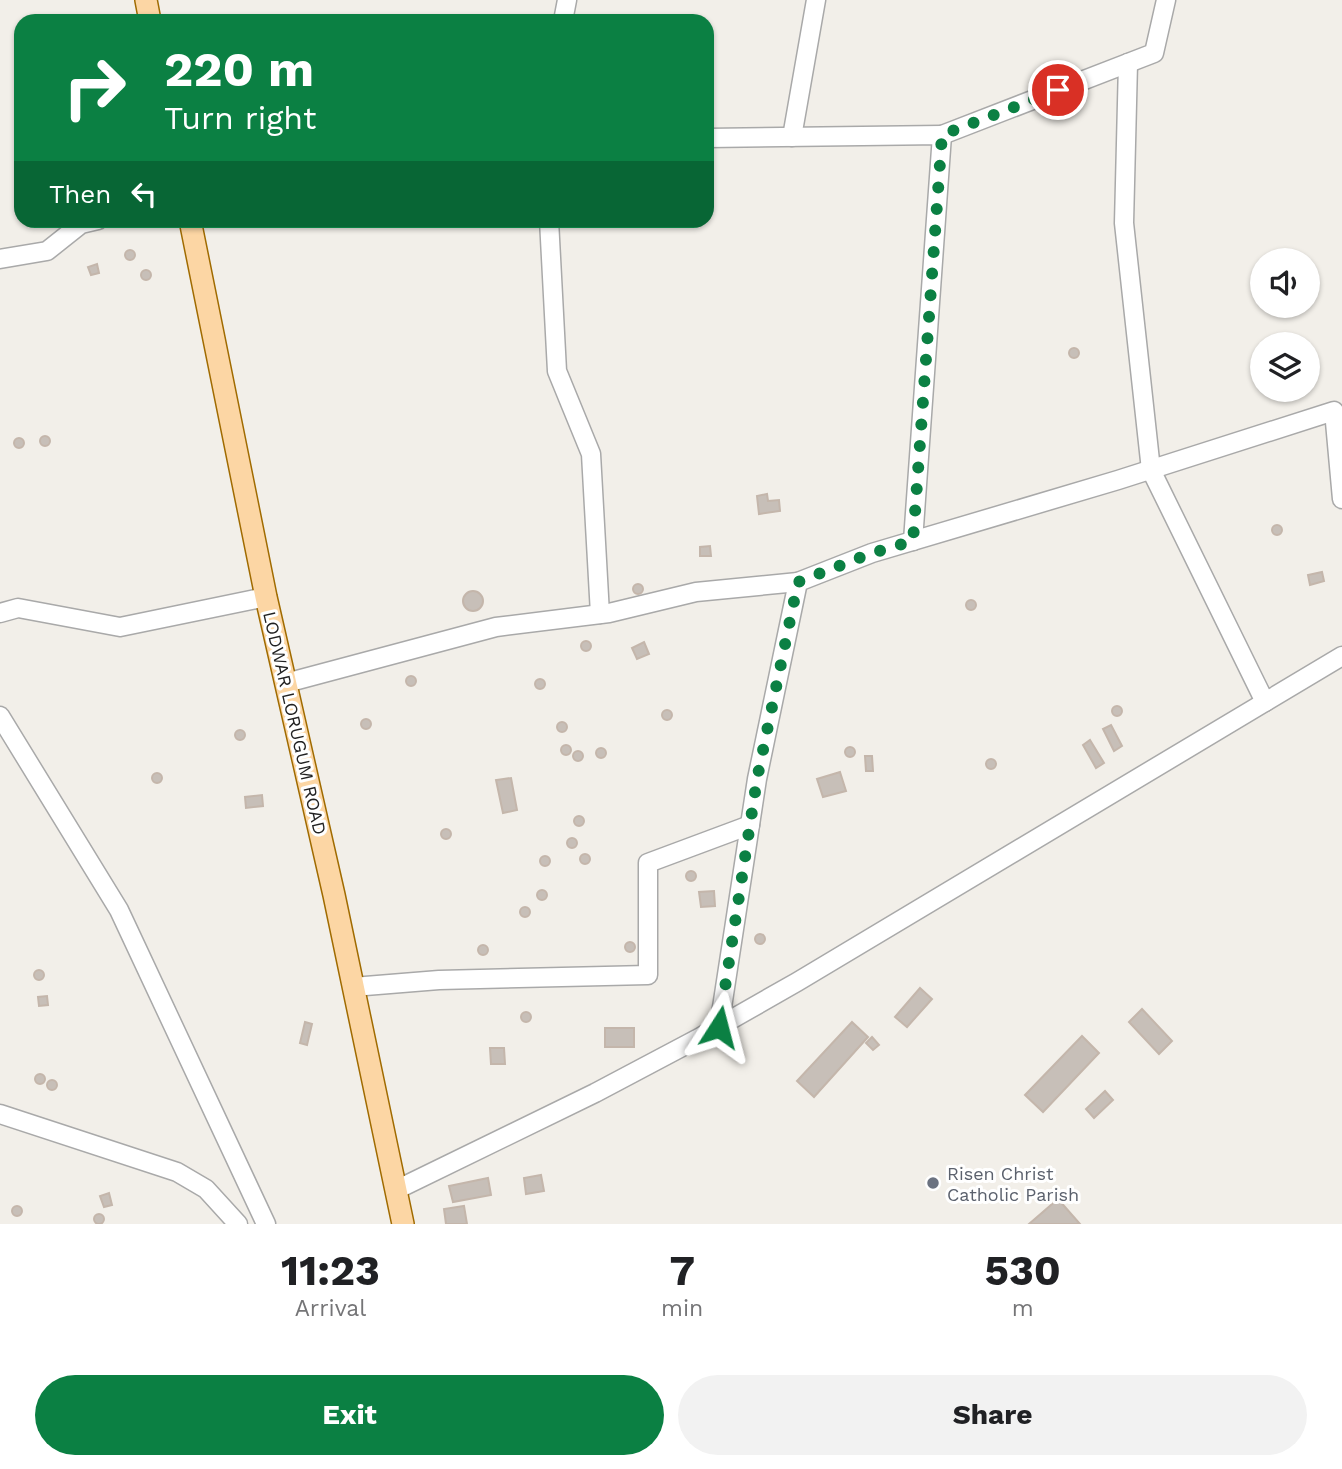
<!DOCTYPE html>
<style>
body{margin:0;font-family:"Work Sans",sans-serif;background:#f2f2f2;color:#202124;height:100vh;display:flex;flex-direction:column;font-size:26px;white-space:nowrap}
*{box-sizing:border-box;margin:0}
p{font-size:23px;color:#757577}
.icon{flex:none;width:38px;height:38px;fill:none;stroke:currentColor;stroke-width:2;stroke-linecap:round;stroke-linejoin:round}
.map{position:relative;height:1224px;overflow:hidden}
.details{display:flex;flex-direction:column;background:#fff;flex:1}
.details>*{flex:none}
.banner{position:absolute;left:14px;top:14px;width:700px;height:214px;border-radius:21px;box-shadow:0 2px 5px #0004;background:#0b8043;color:#fff;overflow:hidden}
.fabs{position:absolute;left:1250px;top:248px;display:grid;gap:14px}
.fabs a{display:grid;place-items:center;width:70px;height:70px;border-radius:50%;background:#fff;box-shadow:0 2px 5px #0004;font-size:35px}
.pin{position:absolute;display:grid;place-items:center;width:60px;height:60px;color:#fff;margin:-30px;border:4px solid #fff;border-radius:50%;box-shadow:0 2px 7px #0007}
.me{position:absolute;width:77px;margin:-38px;rotate:9deg;stroke-linejoin:round;filter:drop-shadow(0 0 5px #0008)}
.turn{display:flex;align-items:center;gap:24px;height:147px;padding:0 35px;font-size:32px}
.turn .icon{width:91px;height:91px;stroke-width:2.5}
.turn b{display:block;font-size:49px;line-height:60px}
.then{display:flex;align-items:center;height:66px;padding:0 35px;background:#0003;gap:14px;font-size:26px}
.eta{display:flex;justify-content:space-evenly;align-items:center;height:119px;text-align:center}
.eta b{font-size:42px;font-weight:700;line-height:49px}
.action{display:flex;gap:14px;margin-top:auto;padding:14px 35px}
.action a{flex:1;height:80px;border-radius:42px;background:#0b8043;color:#fff;font-size:28px;font-weight:700;line-height:80px;text-align:center}
.action a+a{background:#f2f2f2;color:#202124}
.map>svg:first-child{display:block}
</style>
<div class="map">
<svg width="1342" height="1224" viewBox="0 0 1342 1224">
<rect width="100%" height="100%" fill="#f2efe9"/>
<!-- building -->
<g fill="#c7bfb8" stroke="#c4b6ab" stroke-width="2">
<circle cx="130" cy="255" r="5"/>
<path d="M97 264 99 273 91 275 88 267Z"/>
<circle cx="146" cy="275" r="5"/>
<circle cx="1074" cy="353" r="5"/>
<circle cx="45" cy="441" r="5"/>
<circle cx="19" cy="443" r="5"/>
<path d="M767 494 768 501 779 500 780 511 759 514 757 496Z"/>
<circle cx="1277" cy="530" r="5"/>
<path d="M710 546 711 556H700V547Z"/>
<path d="M1322 572 1324 581 1310 585 1308 575Z"/>
<circle cx="638" cy="589" r="5"/>
<circle cx="473" cy="601" r="10"/>
<circle cx="971" cy="605" r="5"/>
<circle cx="586" cy="646" r="5"/>
<path d="M644 642 649 654 637 659 632 648Z"/>
<circle cx="411" cy="681" r="5"/>
<circle cx="540" cy="684" r="5"/>
<circle cx="1117" cy="711" r="5"/>
<circle cx="667" cy="715" r="5"/>
<circle cx="366" cy="724" r="5"/>
<circle cx="562" cy="727" r="5"/>
<path d="M1111 725 1122 746 1114 751 1103 729Z"/>
<circle cx="240" cy="735" r="5"/>
<path d="M1090 740 1104 763 1096 768 1083 745Z"/>
<circle cx="566" cy="750" r="5"/>
<circle cx="850" cy="752" r="5"/>
<circle cx="601" cy="753" r="5"/>
<circle cx="578" cy="756" r="5"/>
<path d="M865 756H872L873 771H866Z"/>
<circle cx="991" cy="764" r="5"/>
<path d="M840 772 846 791 823 797 817 779Z"/>
<circle cx="157" cy="778" r="5"/>
<path d="M511 778 517 810 503 813 496 780Z"/>
<path d="M262 795 263 806 246 808 245 797Z"/>
<circle cx="579" cy="821" r="5"/>
<circle cx="446" cy="834" r="5"/>
<circle cx="572" cy="843" r="5"/>
<circle cx="585" cy="859" r="5"/>
<circle cx="545" cy="861" r="5"/>
<circle cx="691" cy="876" r="5"/>
<circle cx="542" cy="895" r="5"/>
<path d="M714 891 715 906 701 907 699 892Z"/>
<circle cx="525" cy="912" r="5"/>
<circle cx="760" cy="939" r="5"/>
<circle cx="630" cy="947" r="5"/>
<circle cx="483" cy="950" r="5"/>
<circle cx="39" cy="975" r="5"/>
<path d="M920 988 932 999 907 1027 895 1017Z"/>
<path d="M47 996 48 1005 39 1006 38 997Z"/>
<path d="M1142 1009 1172 1041 1159 1054 1129 1022Z"/>
<circle cx="526" cy="1017" r="5"/>
<path d="M305 1022 312 1024 307 1045 300 1043Z"/>
<path d="M852 1022 868 1037 814 1097 797 1081Z"/>
<rect x="605" y="1028" width="29" height="19"/>
<path d="M1082 1036 1099 1053 1043 1112 1025 1095Z"/>
<path d="M872 1037 879 1045 873 1050 866 1043Z"/>
<path d="M490 1048H504L505 1064H491Z"/>
<circle cx="40" cy="1079" r="5"/>
<circle cx="52" cy="1085" r="5"/>
<path d="M1105 1091 1113 1100 1094 1118 1086 1109Z"/>
<path d="M541 1175 544 1191 526 1194 524 1178Z"/>
<path d="M488 1178 491 1195 453 1202 449 1186Z"/>
<path d="M109 1193 112 1205 104 1207 100 1196Z"/>
<path d="M1058 1199 1080 1224H1029Z"/>
<path d="M464 1206 467 1224H446L444 1209Z"/>
<circle cx="17" cy="1211" r="5"/>
<circle cx="99" cy="1219" r="5"/>
</g>
<g fill="none" stroke-linecap="round" stroke-linejoin="round">
<!-- minor casing -->
<g stroke="#a9a9a9" stroke-width="21">
<g id="minor">
<path d="M563 21 567 0"/>
<path d="M1128 63 1124 223 1151 470 1265 702"/>
<path d="M942 135 1154 53 1166 0"/>
<path d="M792 137 816 0"/>
<path d="M707 138 942 135 913 541"/>
<path d="M549 220 557 371 591 454 600 614"/>
<path d="M0 259 47 251 81 224 98 220"/>
<path d="M0 613 18 608 120 627 266 597"/>
<path d="M286 683 496 627 609 613 696 592 798 582"/>
<path d="M0 716 119 910 266 1224"/>
<path d="M353 987 439 980 648 975V863L750 825"/>
<path d="M719 1027 757 779 798 582 872 553 1118 480 1334 411 1342 499"/>
<path d="M0 1114 177 1172 206 1189 238 1224"/>
<path d="M396 1190 595 1093 697 1039 797 982 1342 656"/>
</g>
</g>
<!-- major casing -->
<g stroke="#a06b00" stroke-width="24">
<g id="major">
<path d="M146 0 150 21"/>
<path d="M190 220 266 597 334 895 403 1224"/>
</g>
</g>
<!-- minor -->
<use href="#minor" stroke="#fff" stroke-width="18"/>
<!-- major -->
<use href="#major" stroke="#fcd6a4" stroke-width="21"/>
</g>
<g fill="none" stroke-linecap="round" stroke-linejoin="round">
<!-- route -->
<path stroke="#0b8043" stroke-width="12" stroke-dasharray="0 21.6" d="M719 1027 757 779 798 582 872 553 913 541 942 135 1058 90"/>
</g>
<!-- markers -->
<circle fill="#6b7280" stroke="#fff" stroke-width="2.5" cx="933" cy="1183" r="7"/>
<g text-anchor="middle" dominant-baseline="central" stroke-width="6" stroke-linejoin="round" paint-order="stroke">
<!-- street labels -->
<g font-size="18" fill="#222" stroke="#fff">
<text transform="translate(295 723) rotate(77)">LODWAR LORUGUM ROAD</text>
</g>
<!-- worship labels -->
<g font-size="18" fill="#5b616d" stroke="#fff" text-anchor="start">
<text x="947" y="1173">Risen Christ<tspan x="947" dy="21">Catholic Parish</tspan></text>
</g>
</g>
</svg>
<div class="fabs">
<a><svg class="icon" aria-label="sound" viewBox="0 0 24 24"><path d="M4 9h4l5-4v14l-5-4H4zM17 9q2 3 0 6"/></svg></a>
<a><svg class="icon" aria-label="layers" viewBox="0 0 24 24"><path d="M12 4l9 5-9 5-9-5zM3 14l9 5 9-5"/></svg></a>
</div>
<div class="pin" style="left:1058px;top:90px;background:#d93025"><svg class="icon" aria-label="arrive" viewBox="0 0 24 24"><path d="M6 21V4h12l-3 4 3 4H6"/></svg></div>
<svg class="me" style="left:719px;top:1027px" viewBox="-20 -20 40 40"><path d="M0-17L14 15 0 8-14 15z" fill="#0b8043" stroke="#fff" stroke-width="4"/></svg>
<div class="banner">
<div class="turn"><svg class="icon" aria-label="right" viewBox="0 0 24 24"><path d="M7 20v-9h11M14 6l5 5-5 5"/></svg><div><b>220 m</b>Turn right</div></div>
<div class="then">Then<svg class="icon" aria-label="left" viewBox="0 0 24 24"><path d="M17 20v-9H6M10 6l-5 5 5 5"/></svg></div>
</div>
</div>
<section class="details">
<div class="eta">
<div><b>11:23</b><p>Arrival</p></div>
<div><b>7</b><p>min</p></div>
<div><b>530</b><p>m</p></div>
</div>
<div class="action"><a>Exit</a><a>Share</a></div>
</section>
